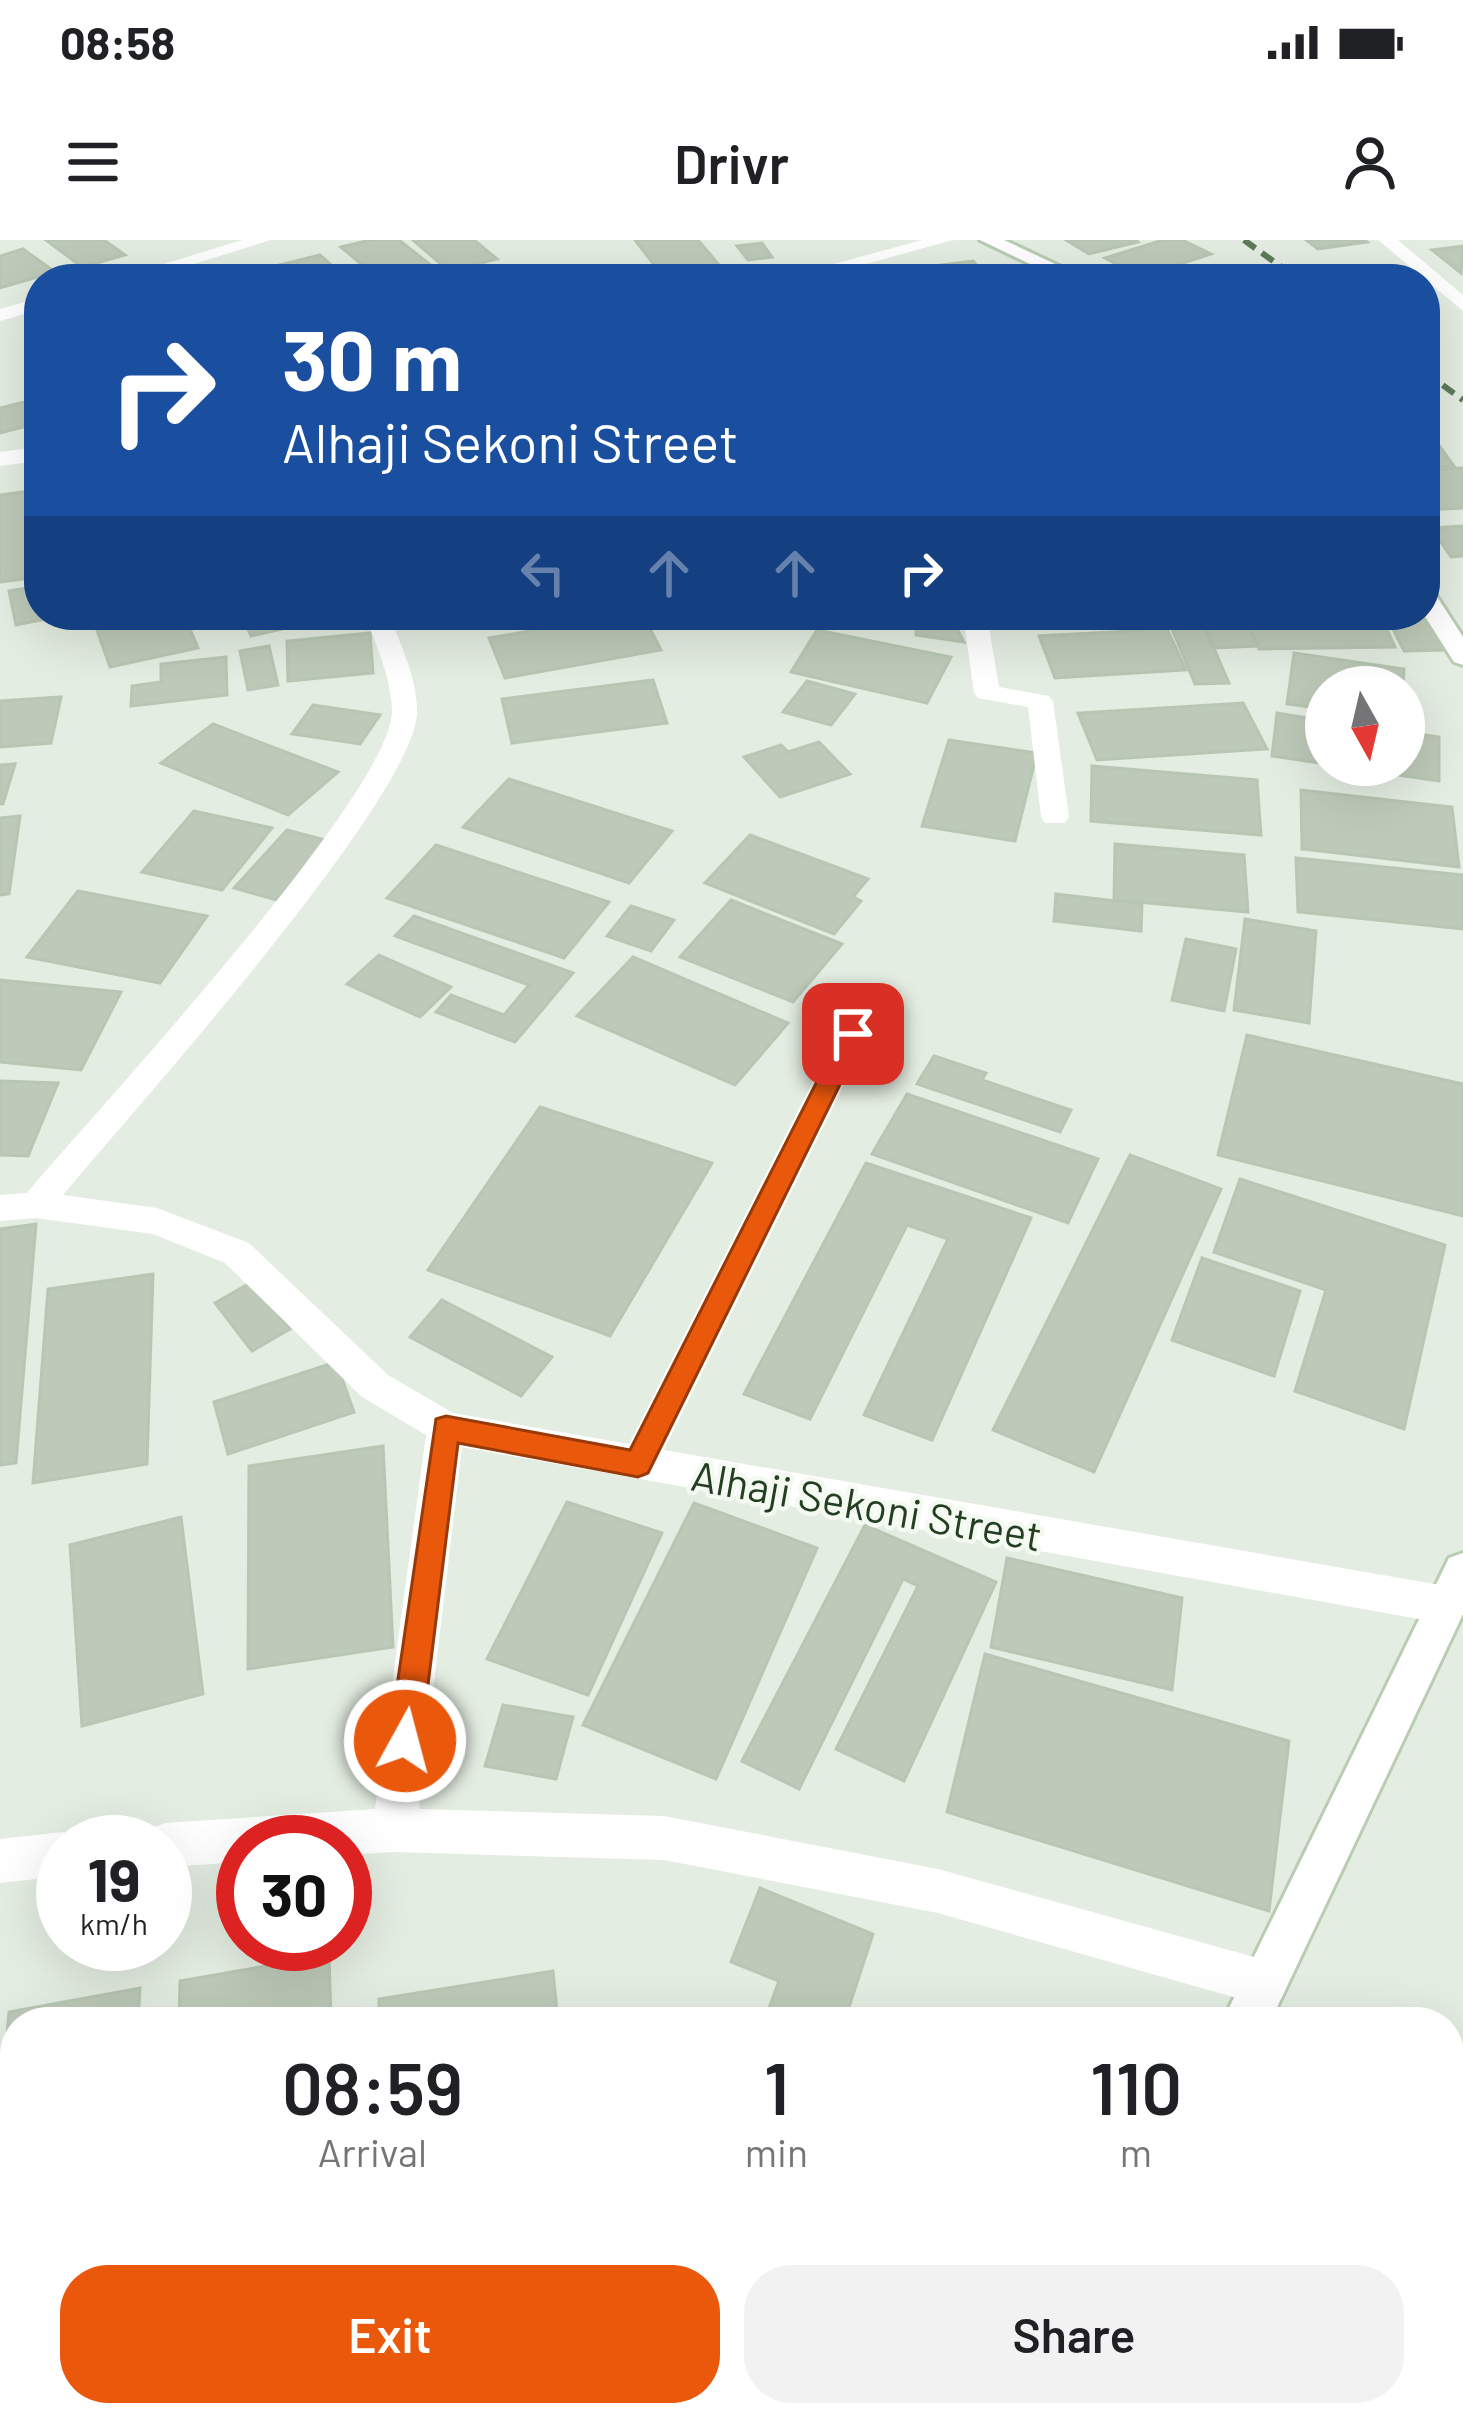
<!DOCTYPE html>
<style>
body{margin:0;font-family:Barlow,sans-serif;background:#f2f2f2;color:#202124;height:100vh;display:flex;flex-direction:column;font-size:45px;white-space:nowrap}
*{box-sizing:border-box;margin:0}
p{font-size:39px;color:#757577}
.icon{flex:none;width:66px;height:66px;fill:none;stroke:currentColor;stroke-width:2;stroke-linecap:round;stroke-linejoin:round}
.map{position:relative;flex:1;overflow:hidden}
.sheet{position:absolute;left:0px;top:1767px;width:1464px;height:420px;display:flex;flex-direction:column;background:#fff;border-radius:48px 48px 0 0;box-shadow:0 12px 48px #0002}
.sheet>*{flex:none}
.guide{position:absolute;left:24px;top:24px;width:1416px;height:366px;border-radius:48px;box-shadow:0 12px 48px #0002;background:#1a4fa0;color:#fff;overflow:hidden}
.needle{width:78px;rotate:172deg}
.controls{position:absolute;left:1305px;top:426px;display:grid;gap:24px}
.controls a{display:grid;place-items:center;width:120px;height:120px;border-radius:50%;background:#fff;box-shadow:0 12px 48px #0002;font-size:60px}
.speed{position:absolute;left:36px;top:1575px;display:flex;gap:24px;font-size:60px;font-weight:700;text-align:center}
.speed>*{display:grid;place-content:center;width:156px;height:156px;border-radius:50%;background:#fff;box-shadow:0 12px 48px #0002;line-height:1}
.speed small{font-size:30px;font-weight:400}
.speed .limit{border:18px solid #d22;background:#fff;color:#111}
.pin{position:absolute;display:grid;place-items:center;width:102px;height:102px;color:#fff;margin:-51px;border-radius:24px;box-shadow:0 6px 18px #0006}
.me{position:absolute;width:132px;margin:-66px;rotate:7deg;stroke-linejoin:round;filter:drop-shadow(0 0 9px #0008)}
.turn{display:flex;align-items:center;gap:42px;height:252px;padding:0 60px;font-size:54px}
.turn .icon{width:156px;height:156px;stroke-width:2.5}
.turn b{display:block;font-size:84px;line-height:102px}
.lanes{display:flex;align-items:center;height:114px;padding:0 60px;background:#0003;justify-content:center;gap:60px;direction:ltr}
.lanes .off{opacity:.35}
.eta{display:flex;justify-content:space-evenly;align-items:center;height:204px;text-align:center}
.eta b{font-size:72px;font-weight:600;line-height:84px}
.primary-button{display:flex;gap:24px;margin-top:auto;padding:24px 60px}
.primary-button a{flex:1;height:138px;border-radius:48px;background:#ea580c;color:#fff;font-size:48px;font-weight:600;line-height:138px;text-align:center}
.primary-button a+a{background:#f2f2f2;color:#202124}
.status{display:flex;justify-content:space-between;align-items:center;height:84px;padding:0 60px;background:#fff;direction:ltr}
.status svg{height:33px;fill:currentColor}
header{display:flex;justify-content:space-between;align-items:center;height:156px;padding:0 60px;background:#fff;font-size:54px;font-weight:600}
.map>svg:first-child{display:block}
</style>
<div class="status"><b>08:58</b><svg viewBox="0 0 49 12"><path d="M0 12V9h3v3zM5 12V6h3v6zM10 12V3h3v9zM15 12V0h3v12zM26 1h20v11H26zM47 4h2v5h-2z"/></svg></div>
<header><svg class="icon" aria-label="menu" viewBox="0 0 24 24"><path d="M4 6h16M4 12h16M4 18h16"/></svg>Drivr<svg class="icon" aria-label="person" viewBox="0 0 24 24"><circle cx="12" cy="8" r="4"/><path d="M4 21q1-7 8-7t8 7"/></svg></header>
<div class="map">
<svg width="1463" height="2187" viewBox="0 0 1463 2187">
<rect width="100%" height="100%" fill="#e4ede1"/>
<!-- building -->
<g fill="#becab9" stroke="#b8c7b3" stroke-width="3">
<path d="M46 0H104L125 15 82 27Z"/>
<path d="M370 0H399L442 34 379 39 341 7Z"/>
<path d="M413 0H474L497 19 449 31Z"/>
<path d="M635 0H698L725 32 665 39Z"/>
<path d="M1066 0H1136L1138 2 1089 14Z"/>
<path d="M1163 0H1182L1211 14 1141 37 1105 18Z"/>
<path d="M1306 0H1364L1367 2 1318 9Z"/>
<path d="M762 3 772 17 748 20 737 6Z"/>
<path d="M1463 6 1461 33 1432 10Z"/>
<path d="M23 9 55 32 0 48V16Z"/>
<path d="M320 15 347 39H278L267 28Z"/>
<path d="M973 21 989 39 853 36Z"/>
<path d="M36 159 39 183 0 193V168Z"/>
<path d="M1438 204 1454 226 1425 227V205Z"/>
<path d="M1463 228V268L1426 270 1425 230Z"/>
<path d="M39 250V337L0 342V255Z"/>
<path d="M1463 286V316L1451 317 1431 288Z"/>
<path d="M39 346V375H66L16 385 9 351Z"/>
<path d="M165 375H184L198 408 110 427 97 390Z"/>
<path d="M242 375H346L251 396Z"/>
<path d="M465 375H509L511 382 468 387Z"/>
<path d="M624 375H643L661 410 505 438 489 398Z"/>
<path d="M799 375H911L912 383 799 382Z"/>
<path d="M916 375H950L964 402 916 395Z"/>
<path d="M1201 375H1244L1257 406 1214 408Z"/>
<path d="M1380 375 1395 407 1259 409 1246 377Z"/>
<path d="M1386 375H1425L1446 410 1404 411Z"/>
<path d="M1205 388 1229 443 1195 444 1172 389Z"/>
<path d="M1167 389 1186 430 1055 438 1039 396Z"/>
<path d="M817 390 951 417 927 463 791 432Z"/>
<path d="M370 393 373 433 288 441 287 401Z"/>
<path d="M269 406 278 445 248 450 240 411Z"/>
<path d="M1294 413 1404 429 1403 447H1326V469L1287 464Z"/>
<path d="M226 417 227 455 131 466 132 446 161 442V424Z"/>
<path d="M653 440 667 483 512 503 502 459Z"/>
<path d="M807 441 855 454 831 485 783 472Z"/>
<path d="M61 457 51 503 0 507V461Z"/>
<path d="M1243 463 1267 509 1097 520 1078 473Z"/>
<path d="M313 465 380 475 360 504 292 494Z"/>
<path d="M1277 473 1326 481V524L1272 516Z"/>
<path d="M213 484 338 532 288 575 161 523Z"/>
<path d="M1404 492 1439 497V541L1330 525H1404Z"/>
<path d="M949 500 1037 513 1015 601 922 586Z"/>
<path d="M819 502 850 534 780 557 744 517 781 505 788 512Z"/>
<path d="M15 524 3 564H0V525Z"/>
<path d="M1092 526 1257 540 1261 595 1091 581Z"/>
<path d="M509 539 672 591 629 643 463 587Z"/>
<path d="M1301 550 1452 567 1459 627 1302 609Z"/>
<path d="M194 571 272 588 222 650 142 632Z"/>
<path d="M20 576 9 654 0 655V578Z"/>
<path d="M287 590 329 601 277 660 234 648Z"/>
<path d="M750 595 868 639 853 657 861 661 834 694 705 643Z"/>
<path d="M1115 604 1244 615 1248 672 1114 660Z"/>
<path d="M436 605 609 662 564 718 387 658Z"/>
<path d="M1296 618 1463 635V689L1298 672Z"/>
<path d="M78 651 207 676 160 743 27 717Z"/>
<path d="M1056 654 1142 664 1141 691 1054 681Z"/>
<path d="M731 660 842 704 793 762 680 717Z"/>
<path d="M631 666 674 680 651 711 607 696Z"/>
<path d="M414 676 573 733 515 802 436 772 451 755 504 775 529 745 395 696Z"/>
<path d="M1245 679 1316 691 1309 783 1234 770Z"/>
<path d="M1186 699 1236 709 1224 771 1172 760Z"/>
<path d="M379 715 451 747 420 777 347 744Z"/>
<path d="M633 717 788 783 735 845 577 776Z"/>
<path d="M0 740 121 752 81 830 0 822Z"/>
<path d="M1247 795 1463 844V976L1218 915Z"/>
<path d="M934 816 986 833 982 840 1071 870 1060 892 917 844Z"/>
<path d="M0 841 58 843 28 916 0 915Z"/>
<path d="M907 854 1098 919 1068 983 872 914Z"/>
<path d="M540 867 712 923 610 1096 428 1030Z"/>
<path d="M1130 915 1221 949 1094 1232 993 1190Z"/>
<path d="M866 923 1031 978 932 1200 864 1175 948 999 907 985 810 1179 744 1154Z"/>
<path d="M1240 939 1445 1005 1404 1189 1295 1151 1326 1050 1214 1012Z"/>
<path d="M36 984 16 1223 0 1225V989Z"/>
<path d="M1202 1018 1300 1051 1274 1136 1172 1100Z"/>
<path d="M153 1034 147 1224 33 1243 48 1049Z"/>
<path d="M252 1042 290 1089 252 1111 215 1063Z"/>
<path d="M442 1060 552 1117 521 1156 410 1097Z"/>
<path d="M336 1122 354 1172 228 1214 214 1162Z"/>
<path d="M383 1206 393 1407 248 1429 249 1226Z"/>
<path d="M567 1262 662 1293 588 1455 487 1419Z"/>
<path d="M694 1263 817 1308 716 1539 583 1485Z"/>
<path d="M181 1277 203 1454 82 1486 70 1305Z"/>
<path d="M865 1285 996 1342 904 1541 836 1509 918 1346 903 1339 799 1549 742 1521Z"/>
<path d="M1007 1318 1182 1358 1172 1450 991 1407Z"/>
<path d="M985 1414 1289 1501 1269 1671 947 1572Z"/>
<path d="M503 1465 573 1477 556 1539 485 1526Z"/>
<path d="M760 1648 873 1694 844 1782H764L779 1741 731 1722Z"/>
<path d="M329 1715 331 1782H179L180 1741Z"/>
<path d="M553 1731 558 1782H379V1759Z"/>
<path d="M140 1748 138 1782H15V2122L0 2125V1878L9 1772Z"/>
<path d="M15 2168 123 2172 122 2187H0V2171Z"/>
<path d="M611 2172H625L727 2187H609Z"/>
</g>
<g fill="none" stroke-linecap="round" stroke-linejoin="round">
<!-- secondary casing -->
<g stroke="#b9cdb3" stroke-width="6">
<g id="secondary">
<path d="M980 0H1004L1087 39H1061Z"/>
<path d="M1425 350 1434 352 1463 397V425L1454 422 1424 375Z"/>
<path d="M1463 1313V1374L1270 1782H1222L1449 1318Z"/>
<path d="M1031 2172H1086L1079 2187H1025Z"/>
</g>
</g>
<!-- street -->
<g fill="#fff" fill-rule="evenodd">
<path d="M242 0H271L146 39H115Z"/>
<path d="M922 0H953L812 39H779Z"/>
<path d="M1378 0H1398L1463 55V71Z"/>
<path d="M39 58V70L0 81V69Z"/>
<path d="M39 207V221L0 226V212Z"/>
<path d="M365 375H389C401 405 417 439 417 471 419 553 129 876 63 955L157 968 249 1003 388 1135 453 1173 629 1204 837 794 842 786H864L869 794 664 1210 1446 1346 1463 1358 1460 1378 1446 1384 462 1207 419 1569 664 1576 938 1629 1265 1720 1281 1727 1288 1743 1281 1759 1265 1766 938 1673 664 1620 394 1612 345 1615V1602H243V1622L165 1627V1602H144L149 1589 165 1583 375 1569 426 1195 362 1157 225 1023 153 994 36 978 0 981V955L27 953C94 873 390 555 392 472 392 440 376 405 365 375Z"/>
<path d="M963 375H987L999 447 1049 456 1053 461 1069 577 1065 583H1045L1041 577 1028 467 978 458 974 453Z"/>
<path d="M63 1592 80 1602H63V1636L0 1643V1599Z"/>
</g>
<!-- secondary -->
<use href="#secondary" fill="#fff" fill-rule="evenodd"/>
<!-- rail -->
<g stroke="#5e7a5a" stroke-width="6" stroke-dasharray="14 8" stroke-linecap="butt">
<path d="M1244 0 1298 39"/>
<path d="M1425 132 1463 160"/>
</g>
</g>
<!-- route -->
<path fill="#ea580c" stroke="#983908" stroke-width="3" d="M853 786 865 794 648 1233 638 1237 458 1203 421 1501 417 1512 405 1516 394 1512 389 1501 436 1179 446 1176 630 1210 841 794Z"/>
<g text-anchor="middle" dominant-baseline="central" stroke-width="9" stroke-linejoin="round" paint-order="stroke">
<!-- street labels -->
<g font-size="42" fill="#233e20" stroke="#f4f9f1">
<text transform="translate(867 1264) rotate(10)">Alhaji Sekoni Street</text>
</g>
</g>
</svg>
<div class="controls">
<a><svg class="needle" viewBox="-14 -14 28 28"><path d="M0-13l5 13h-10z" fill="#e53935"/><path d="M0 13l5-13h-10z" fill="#757577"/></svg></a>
</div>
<div class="speed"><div>19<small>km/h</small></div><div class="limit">30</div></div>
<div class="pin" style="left:853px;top:794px;background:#d93025"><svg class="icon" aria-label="arrive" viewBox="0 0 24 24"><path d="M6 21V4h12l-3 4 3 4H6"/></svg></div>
<svg class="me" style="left:405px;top:1501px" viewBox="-20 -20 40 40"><circle r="17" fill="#ea580c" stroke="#fff" stroke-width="3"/><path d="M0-11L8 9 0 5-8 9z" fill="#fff"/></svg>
<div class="guide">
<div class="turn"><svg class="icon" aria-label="right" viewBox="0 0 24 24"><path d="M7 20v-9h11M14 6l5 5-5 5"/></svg><div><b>30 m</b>Alhaji Sekoni Street</div></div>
<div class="lanes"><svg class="icon off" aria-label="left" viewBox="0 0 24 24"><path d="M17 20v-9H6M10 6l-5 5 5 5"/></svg><svg class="icon off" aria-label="ahead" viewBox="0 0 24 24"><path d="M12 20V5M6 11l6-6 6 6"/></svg><svg class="icon off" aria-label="ahead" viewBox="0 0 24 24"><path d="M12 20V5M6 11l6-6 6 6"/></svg><svg class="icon" aria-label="right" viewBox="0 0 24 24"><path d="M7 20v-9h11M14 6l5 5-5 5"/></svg></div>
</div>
<section class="sheet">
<div class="eta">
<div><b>08:59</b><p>Arrival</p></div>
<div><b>1</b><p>min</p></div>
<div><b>110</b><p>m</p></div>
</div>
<div class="primary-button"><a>Exit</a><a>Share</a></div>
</section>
</div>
